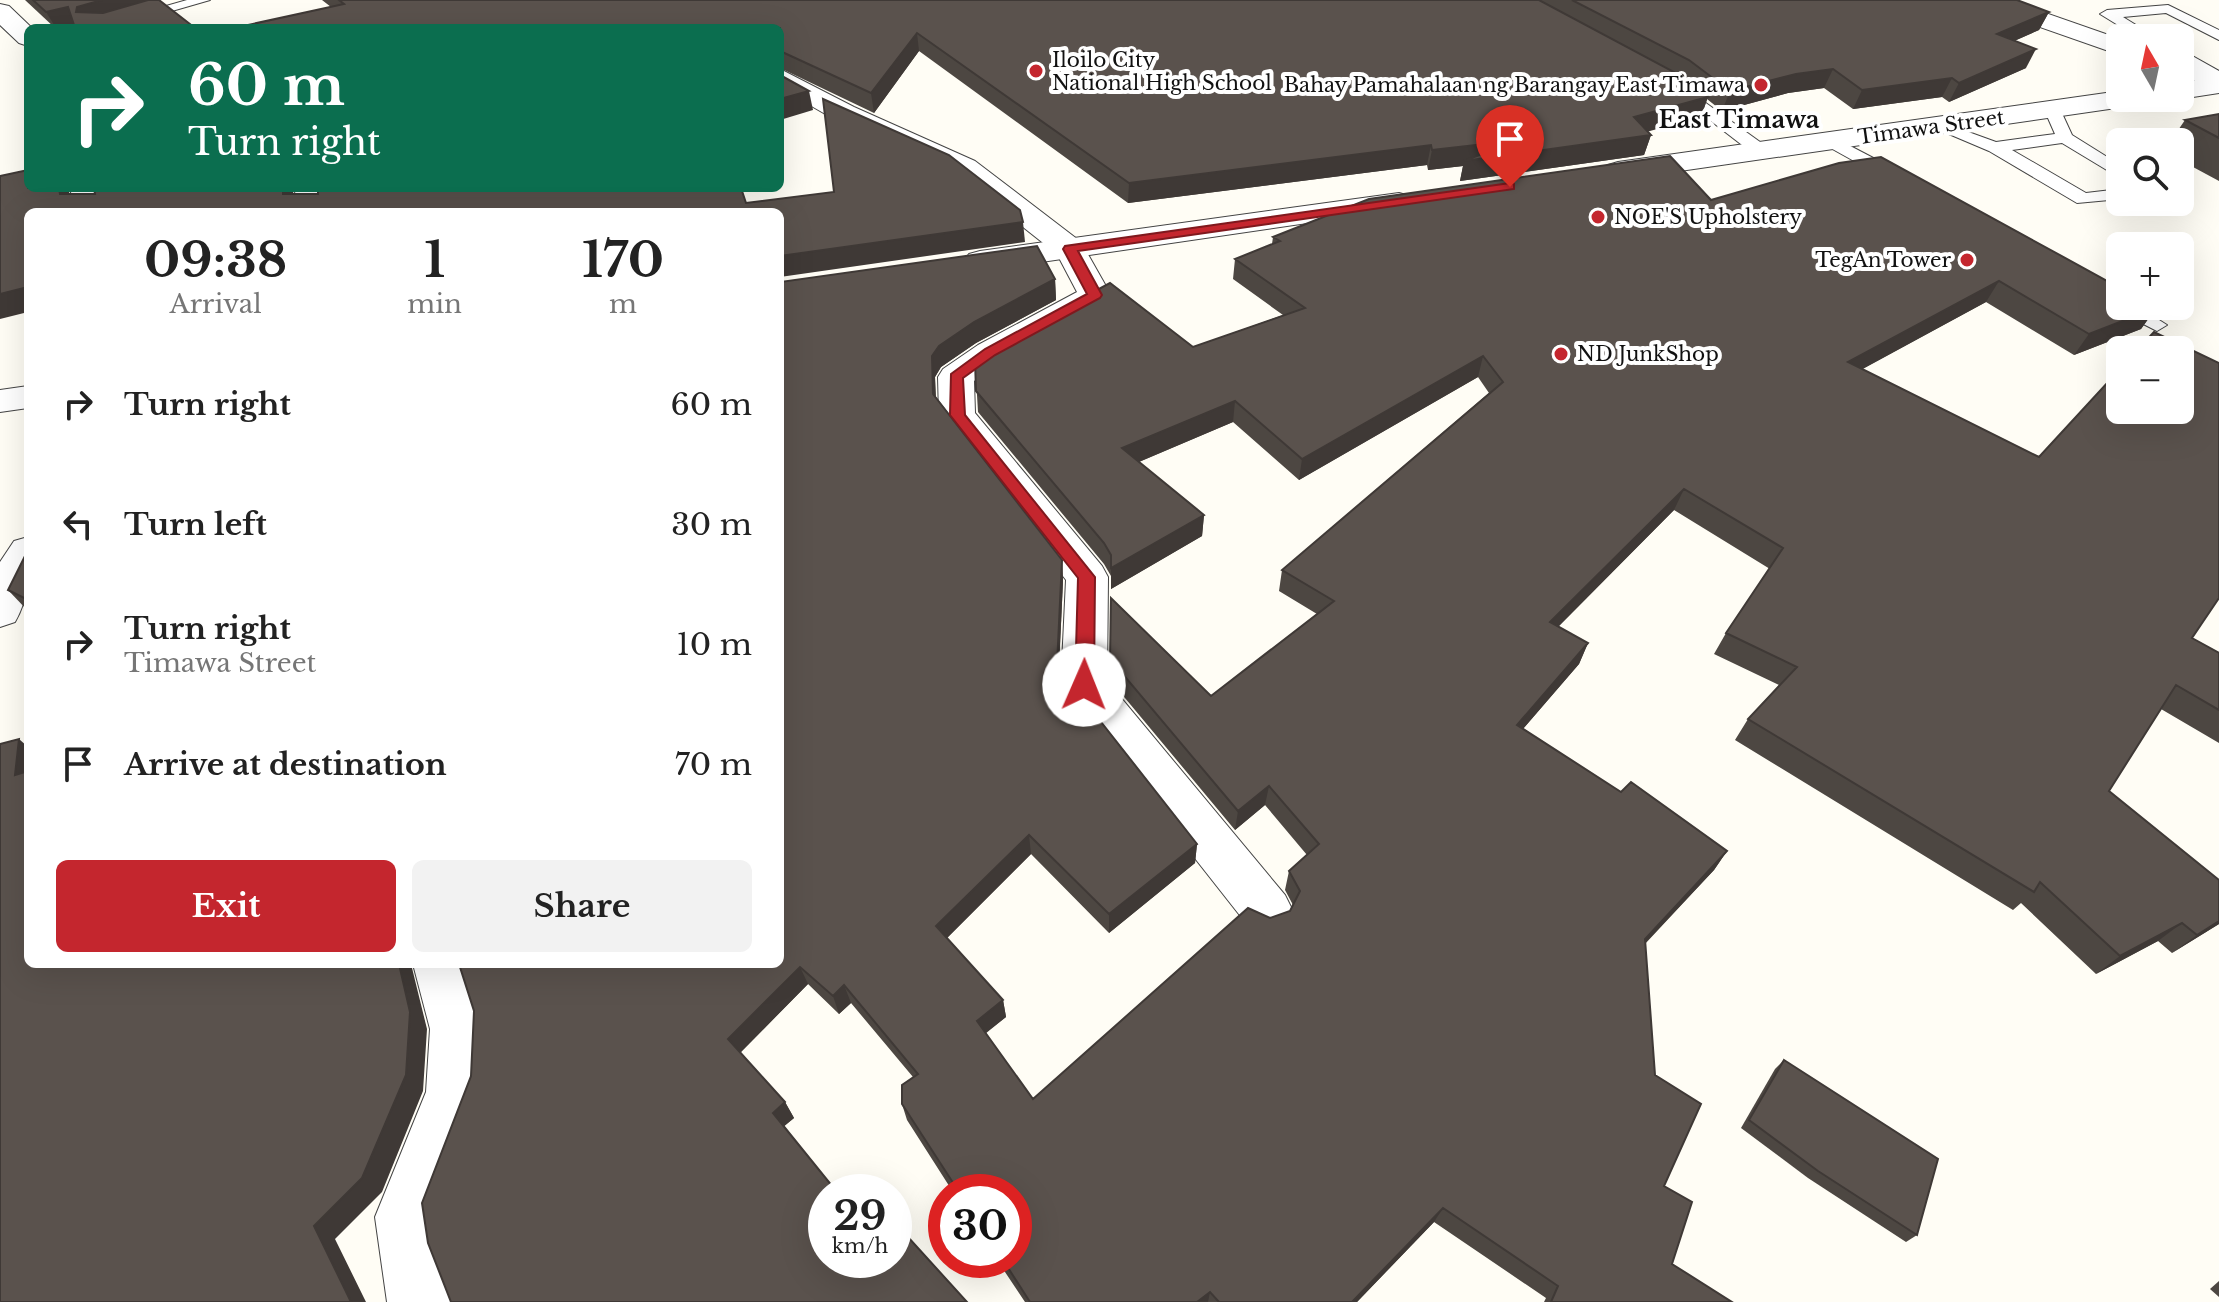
<!DOCTYPE html>
<meta charset="utf-8">
<style>
body{margin:0;font-family:"Libre Baskerville",serif;background:#f2f2f2;color:#222;height:100vh;display:flex;flex-direction:column;font-size:30px;white-space:nowrap}
*{box-sizing:border-box;margin:0}
p{font-size:26px;color:#767676}
.icon{flex:none;width:44px;height:44px;fill:none;stroke:currentColor;stroke-width:2;stroke-linecap:round;stroke-linejoin:round}
.map{position:relative;flex:1;overflow:hidden}
.panel{position:absolute;left:24px;top:208px;width:760px;height:760px;display:flex;flex-direction:column;background:#fff;border-radius:12px;box-shadow:0 8px 32px #0002}
.panel>*{flex:none}
.guide{position:absolute;left:24px;top:24px;width:760px;height:168px;border-radius:12px;box-shadow:0 8px 32px #0002;background:#0b6e4f;color:#fff;overflow:hidden}
.needle{width:52px;rotate:351deg}
.buttons{position:absolute;left:2106px;top:24px;display:grid;gap:16px}
.buttons a{display:grid;place-items:center;width:88px;height:88px;border-radius:12px;background:#fff;box-shadow:0 8px 32px #0002;font-size:40px}
.speed{position:absolute;left:808px;top:1174px;display:flex;gap:16px;font-size:40px;font-weight:700;text-align:center}
.speed>*{display:grid;place-content:center;width:104px;height:104px;border-radius:50%;background:#fff;box-shadow:0 8px 32px #0002;line-height:1}
.speed small{font-size:20px;font-weight:400}
.speed .limit{border:12px solid #d22;background:#fff;color:#111}
.pin{position:absolute;display:grid;place-items:center;width:68px;height:68px;color:#fff;margin:-82px -34px;border-radius:50% 50% 50% 0;rotate:-45deg;box-shadow:0 0 8px #0007}
.pin .icon{rotate:45deg}
.me{position:absolute;width:88px;margin:-44px;rotate:1deg;stroke-linejoin:round;filter:drop-shadow(0 0 6px #0008)}
.turn{display:flex;align-items:center;gap:28px;height:168px;padding:0 32px;font-size:36px}
.turn .icon{width:104px;height:104px;stroke-width:2.5}
.turn b{display:block;font-size:56px;line-height:68px}
.eta{display:flex;justify-content:space-evenly;align-items:center;height:136px;text-align:center}
.eta b{font-size:48px;font-weight:800;line-height:56px}
.primary-button{display:flex;gap:16px;margin-top:auto;padding:16px 32px}
.primary-button a{flex:1;height:92px;border-radius:12px;background:#c4262e;color:#fff;font-size:32px;font-weight:800;line-height:92px;text-align:center}
.primary-button a+a{background:#f2f2f2;color:#222}
ul{padding:0;list-style:none}
li{display:flex;align-items:center;gap:24px;height:120px;padding:0 32px}
li div{flex:1}
li b{display:block;font-size:30px}
li em{font-style:normal}
.map>svg:first-child{display:block}
</style>
<div class="map">
<svg width="2219" height="1302" viewBox="0 0 2219 1302">
<rect width="100%" height="100%" fill="#fffdf5"/>
<g fill="none" stroke-linecap="round" stroke-linejoin="round">
<!-- service casing -->
<g stroke="#444" stroke-width="2">
<g id="service">
<path d="M187 0H210L113 28H89Z"/>
<path d="M2168 5 2219 30V40L2166 13 2123 17 2157 38H2139L2100 14 2107 10Z"/>
<path d="M2180 49 2219 71V83L2180 61Z"/>
<path d="M1678 83 1767 147 1769 151 1767 155H1755L1672 91 1670 88Z"/>
<path d="M2052 104 2060 109 2072 135 2120 165V178L2062 143 2012 150 2086 193 2120 189V199L2077 203 1989 151 1930 126 1938 121 1996 142 2055 134 2044 109Z"/>
<path d="M1833 137 1902 173 1905 177 1902 181H1890L1827 146 1825 142Z"/>
<path d="M2120 301V306H2137L2167 325 2157 331 2116 310 2113 306Z"/>
</g>
</g>
<!-- minor casing -->
<g stroke="#444" stroke-width="2">
<g id="minor">
<path d="M1973 0H2008L2120 39V55L1977 5Z"/>
<path d="M0 4 9 6 32 28H28V46L19 43 0 25Z"/>
<path d="M2180 59 2219 72V89L2180 76Z"/>
<path d="M780 69 854 107 975 161 1081 242 1111 295 1107 302 1002 359 974 381 975 413 1102 566 1108 577 1107 681 1285 895 1293 911 1285 927 1267 934 1249 927 1068 697 1061 685 1066 580 939 415 938 377 943 369 978 345 1077 292 1057 254 955 173 834 119 780 88Z"/>
<path d="M70 188H100L106 212H76Z"/>
<path d="M295 188H325L326 212H296Z"/>
<path d="M28 537C28 567 31 595 15 622L0 627V562L14 541Z"/>
<path d="M413 964H467L486 1029 484 1092 437 1217 451 1302H387L375 1217 426 1092 430 1029Z"/>
</g>
</g>
<!-- tertiary casing -->
<g stroke="#444" stroke-width="2">
<g id="tertiary">
<path d="M2219 77V93L2180 99 2176 98H2180V83Z"/>
<path d="M2120 91V98H2143L2140 104 2130 106 1618 180 1608 177 1603 171 1608 165 1618 162Z"/>
<path d="M1399 193 1410 196 1414 202 1410 208 980 271 969 268 964 261 969 254 980 251Z"/>
<path d="M28 386V408L0 412V390Z"/>
</g>
</g>
<!-- service -->
<use href="#service" fill="#fff" fill-rule="evenodd"/>
<!-- minor -->
<use href="#minor" fill="#fff" fill-rule="evenodd"/>
<!-- tertiary -->
<use href="#tertiary" fill="#fff" fill-rule="evenodd"/>
</g>
<!-- wall -->
<g fill="#4d4742">
<path d="M25 0H159L67 28H55Z"/>
<path d="M322 0H2017L2049 12 2039 30 2014 41 2026 68 1949 102 1942 97 1853 109 1824 88 1788 93 1722 111 1707 99 1701 117 1647 131 1651 135 1644 155 1460 181 1463 166 1428 170 1427 165 1128 203 919 51 874 113 780 68V28L331 7Z"/>
<path d="M2219 114V181L2180 160V142H2170L2185 120Z"/>
<path d="M1670 156 1711 200 1839 163 1881 157 2120 288V306H2153L2156 308 2141 329 2074 355 1986 302 1862 369 2039 457 2120 369V410H2180V350H2137L2154 332 2219 363V598L2192 638 2219 653V743L2161 709 2109 791 2219 880V924L2172 953 2158 941 2096 974 2021 903 2013 910 1735 740 1748 719 1779 685 1714 654 1726 633 1770 569 1674 510 1558 627 1588 643 1579 664 1523 729 1621 792 1631 782 1727 851 1714 870 1645 944 1655 1075 1701 1104 1664 1186 1692 1202 1672 1264 1732 1302H1544L1546 1298 1434 1222 1357 1302H1025L997 1260H1014V1192H953L907 1120 902 1104V1085L913 1077 851 1003 839 1014 808 984 740 1053 785 1102 794 1118 784 1126 837 1192H826V1260H894V1230L898 1226 967 1302H451L428 1243 422 1203 471 1076 474 1011 459 964H780V282L1037 246 1055 279 1056 300 976 343 941 367 935 377 936 397 1062 560 1063 581 1059 668 1197 844 1195 863 1109 933 1031 854 947 938 1003 1000 1006 1017 985 1033 1033 1099 1248 908 1270 918 1290 911 1293 905 1285 890 1289 871 1307 855 1265 805 1235 830 1110 680 1111 598 1211 696 1317 614 1279 591 1282 570 1489 393 1478 377 1299 480 1233 422 1139 462 1204 515 1202 536 1111 589V576L1104 564 978 412 975 361 1002 341 1110 283 1193 347 1283 315 1233 279 1235 259 1272 244 1273 237 1369 199Z"/>
<path d="M28 550V611L8 590Z"/>
<path d="M1784 1060 1917 1235 1906 1242 1808 1178 1741 1128 1775 1069Z"/>
<path d="M2219 1281V1297L2210 1289Z"/>
</g>
<!-- shaded-wall -->
<g fill="#3f3936">
<path d="M102 0H151L88 28 76 12 77 7Z"/>
<path d="M68 7 79 25 67 28H56L46 12Z"/>
<path d="M2049 12 2039 30 1987 53 1997 34Z"/>
<path d="M917 33 919 51 874 113 871 93Z"/>
<path d="M2036 49 2026 68 1949 102 1959 83Z"/>
<path d="M1833 69 1824 88 1788 93 1722 111 1730 91 1796 74Z"/>
<path d="M1952 78 1942 97 1853 109 1862 90Z"/>
<path d="M809 91 813 110 780 120V99Z"/>
<path d="M1708 97 1701 117 1628 137 1634 117Z"/>
<path d="M1651 135 1644 155 1460 181 1463 166 1428 170 1432 150 1493 143 1490 158Z"/>
<path d="M1431 145 1427 165 1128 203 1129 183Z"/>
<path d="M59 188H68L74 212 60 194Z"/>
<path d="M283 188H293L294 212 283 194Z"/>
<path d="M1023 222 1025 242 780 277V256Z"/>
<path d="M1055 279 1056 300 976 343 941 367 935 377 936 415 933 394 932 356 939 346 974 322Z"/>
<path d="M1999 281 1986 302 1837 383 1848 362Z"/>
<path d="M28 287V312L0 319V294Z"/>
<path d="M2156 308 2141 329 2074 355 2089 334Z"/>
<path d="M1483 356 1478 377 1299 480 1302 459Z"/>
<path d="M1235 401 1233 422 1122 469V448Z"/>
<path d="M1684 489 1674 510 1542 643 1550 622Z"/>
<path d="M1204 515 1202 536 1111 589V568Z"/>
<path d="M1062 560 1063 581 1058 687 1057 666Z"/>
<path d="M1588 643 1579 664 1509 745 1517 725Z"/>
<path d="M19 739 28 747V787L15 775Z"/>
<path d="M1269 786 1265 805 1235 830 1238 811Z"/>
<path d="M1029 835 1031 854 940 945 936 926Z"/>
<path d="M1197 844 1195 863 1109 933V914Z"/>
<path d="M1727 851 1714 870 1632 957 1645 939Z"/>
<path d="M2219 921V924L2172 953 2197 935Z"/>
<path d="M2182 923 2158 941 2096 974 2120 956Z"/>
<path d="M399 964H411L427 1029 423 1091 382 1192 335 1239 366 1302H351L314 1226Z"/>
<path d="M800 967 808 984 737 1056 728 1039Z"/>
<path d="M844 985 851 1003 839 1014 833 996Z"/>
<path d="M1003 1000 1006 1017 980 1038 977 1021Z"/>
<path d="M785 1102 794 1118 782 1128 773 1113Z"/>
<path d="M1443 1208 1434 1222 1357 1302H1352Z"/>
<path d="M1210 1292 1208 1302H1197Z"/>
</g>
<!-- building -->
<g fill="#5a524d" stroke="#3f3936" stroke-width="2">
<path d="M33 0H102L77 7 76 12 103 13 148 0H159L195 28H75L68 7 46 12Z"/>
<path d="M339 0H1539L1674 72 1708 97 1634 117 1651 135 1464 161 1495 149 1493 143 1432 150 1431 145 1129 183 917 33 871 93 780 51V28H234L344 4Z"/>
<path d="M1572 0H2017L2049 12 1997 34 2036 49 1959 83 1952 78 1862 90 1833 69 1796 74 1730 91 1689 60Z"/>
<path d="M780 75 809 91 780 99Z"/>
<path d="M823 99 949 155 1020 210 1023 222 780 256V212H28V287L0 294V176L28 170V188H59L60 194H95L94 188H283V194H318V188H741L746 203 834 192Z"/>
<path d="M2219 114V138L2185 120Z"/>
<path d="M1670 156 1711 200 1839 163 1881 157 2120 288V306H2153L2156 308 2089 334 1999 281 1848 362 2039 457 2120 369V410H2180V350H2137L2154 332 2219 363V598L2192 638 2219 653V710L2176 685 2109 791 2219 880V921L2197 935 2182 923 2120 956 2040 882 2034 892 1748 719 1797 667 1726 633 1783 548 1684 489 1550 622 1588 643 1517 725 1621 792 1631 782 1727 851 1645 939 1655 1075 1701 1104 1664 1186 1692 1202 1672 1264 1732 1302H1551L1558 1286 1443 1208 1352 1302H1219L1210 1292 1197 1302H1030L1003 1260H1014V1192H959L902 1104V1085L918 1074 844 985 833 996 800 967 728 1039 785 1102 773 1113 837 1192H826V1260H894V1230L898 1226 967 1302H451L428 1243 422 1203 471 1076 474 1011 459 964H780V282L1037 246 1055 279 974 322 939 346 932 356 933 394 1062 560 1057 666 1197 844 1109 914 1029 835 936 926 1003 1000 977 1021 1033 1099 1248 908 1270 918 1290 911 1300 891 1289 871 1319 844 1269 786 1238 811 1110 659 1111 598 1211 696 1334 601 1282 570 1503 382 1483 356 1302 459 1235 401 1122 448 1204 515 1111 568V555L1104 543 976 391 975 361 1002 341 1110 283 1193 347 1305 308 1235 259 1280 241 1273 237 1369 199Z"/>
<path d="M28 550V600L8 590Z"/>
<path d="M19 739 15 775 28 771V964H399L410 1012 406 1075 362 1178 314 1226 351 1302H0V744Z"/>
<path d="M1784 1060 1938 1159 1917 1235 1818 1171 1749 1120Z"/>
</g>
<!-- route -->
<path fill="#c4262e" stroke="#7f191e" stroke-width="2" d="M1510 183 1514 184V189L1078 251 1102 295 1100 298 995 355 963 378 965 415 1095 577 1094 685 1084 692 1078 690 1075 685 1078 578 950 415 951 374 985 349 1087 294 1063 249 1065 246Z"/>
<!-- markers -->
<g fill="#c4262e" stroke="#fff" stroke-width="3">
<circle cx="1036" cy="71" r="8"/>
<circle cx="1761" cy="85" r="8"/>
<circle cx="1598" cy="217" r="8"/>
<circle cx="1967" cy="260" r="8"/>
<circle cx="1561" cy="354" r="8"/>
</g>
<g text-anchor="middle" dominant-baseline="central" stroke-width="8" stroke-linejoin="round" paint-order="stroke">
<!-- far-poi labels -->
<g font-size="20" fill="#111" stroke="#fff" text-anchor="start">
<text x="1052" y="60">Iloilo City<tspan x="1052" dy="23">National High School</tspan></text>
<text x="1745" y="85" text-anchor="end">Bahay Pamahalaan ng Barangay East Timawa</text>
<text x="1614" y="217">NOE'S Upholstery</text>
<text x="1951" y="260" text-anchor="end">TegAn Tower</text>
<text x="1577" y="354">ND JunkShop</text>
</g>
<!-- far-street labels -->
<g font-size="20" fill="#111" stroke="#fff">
<text transform="translate(1931 127) rotate(-8)">Timawa Street</text>
</g>
<!-- far-quarter labels -->
<g font-size="24" font-weight="bold" fill="#111" stroke="#fff">
<text x="1739" y="119">East Timawa</text>
</g>
</g>
</svg>
<div class="buttons">
<a><svg class="needle" viewBox="-14 -14 28 28"><path d="M0-13l5 13h-10z" fill="#e53935"/><path d="M0 13l5-13h-10z" fill="#767676"/></svg></a>
<a><svg class="icon" aria-label="search" viewBox="0 0 24 24"><circle cx="10" cy="10" r="6"/><path d="M15 15l6 6"/></svg></a>
<a>+</a>
<a>−</a>
</div>
<div class="speed"><div>29<small>km/h</small></div><div class="limit">30</div></div>
<div class="pin" style="left:1510px;top:187px;background:#d93025"><svg class="icon" aria-label="arrive" viewBox="0 0 24 24"><path d="M6 21V4h12l-3 4 3 4H6"/></svg></div>
<svg class="me" style="left:1084px;top:685px" viewBox="-20 -20 40 40"><circle r="19" fill="#fff"/><path d="M0-13L10 11 0 6-10 11z" fill="#c4262e"/></svg>
<div class="guide">
<div class="turn"><svg class="icon" aria-label="right" viewBox="0 0 24 24"><path d="M7 20v-9h11M14 6l5 5-5 5"/></svg><div><b>60 m</b>Turn right</div></div>
</div>
<section class="panel">
<div class="eta">
<div><b>09:38</b><p>Arrival</p></div>
<div><b>1</b><p>min</p></div>
<div><b>170</b><p>m</p></div>
</div>
<ul>
<li><svg class="icon" aria-label="right" viewBox="0 0 24 24"><path d="M7 20v-9h11M14 6l5 5-5 5"/></svg><div><b>Turn right</b></div><em>60 m</em></li>
<li><svg class="icon" aria-label="left" viewBox="0 0 24 24"><path d="M17 20v-9H6M10 6l-5 5 5 5"/></svg><div><b>Turn left</b></div><em>30 m</em></li>
<li><svg class="icon" aria-label="right" viewBox="0 0 24 24"><path d="M7 20v-9h11M14 6l5 5-5 5"/></svg><div><b>Turn right</b><p>Timawa Street</p></div><em>10 m</em></li>
<li><svg class="icon" aria-label="arrive" viewBox="0 0 24 24"><path d="M6 21V4h12l-3 4 3 4H6"/></svg><div><b>Arrive at destination</b></div><em>70 m</em></li>
</ul>
<div class="primary-button"><a>Exit</a><a>Share</a></div>
</section>
</div>
